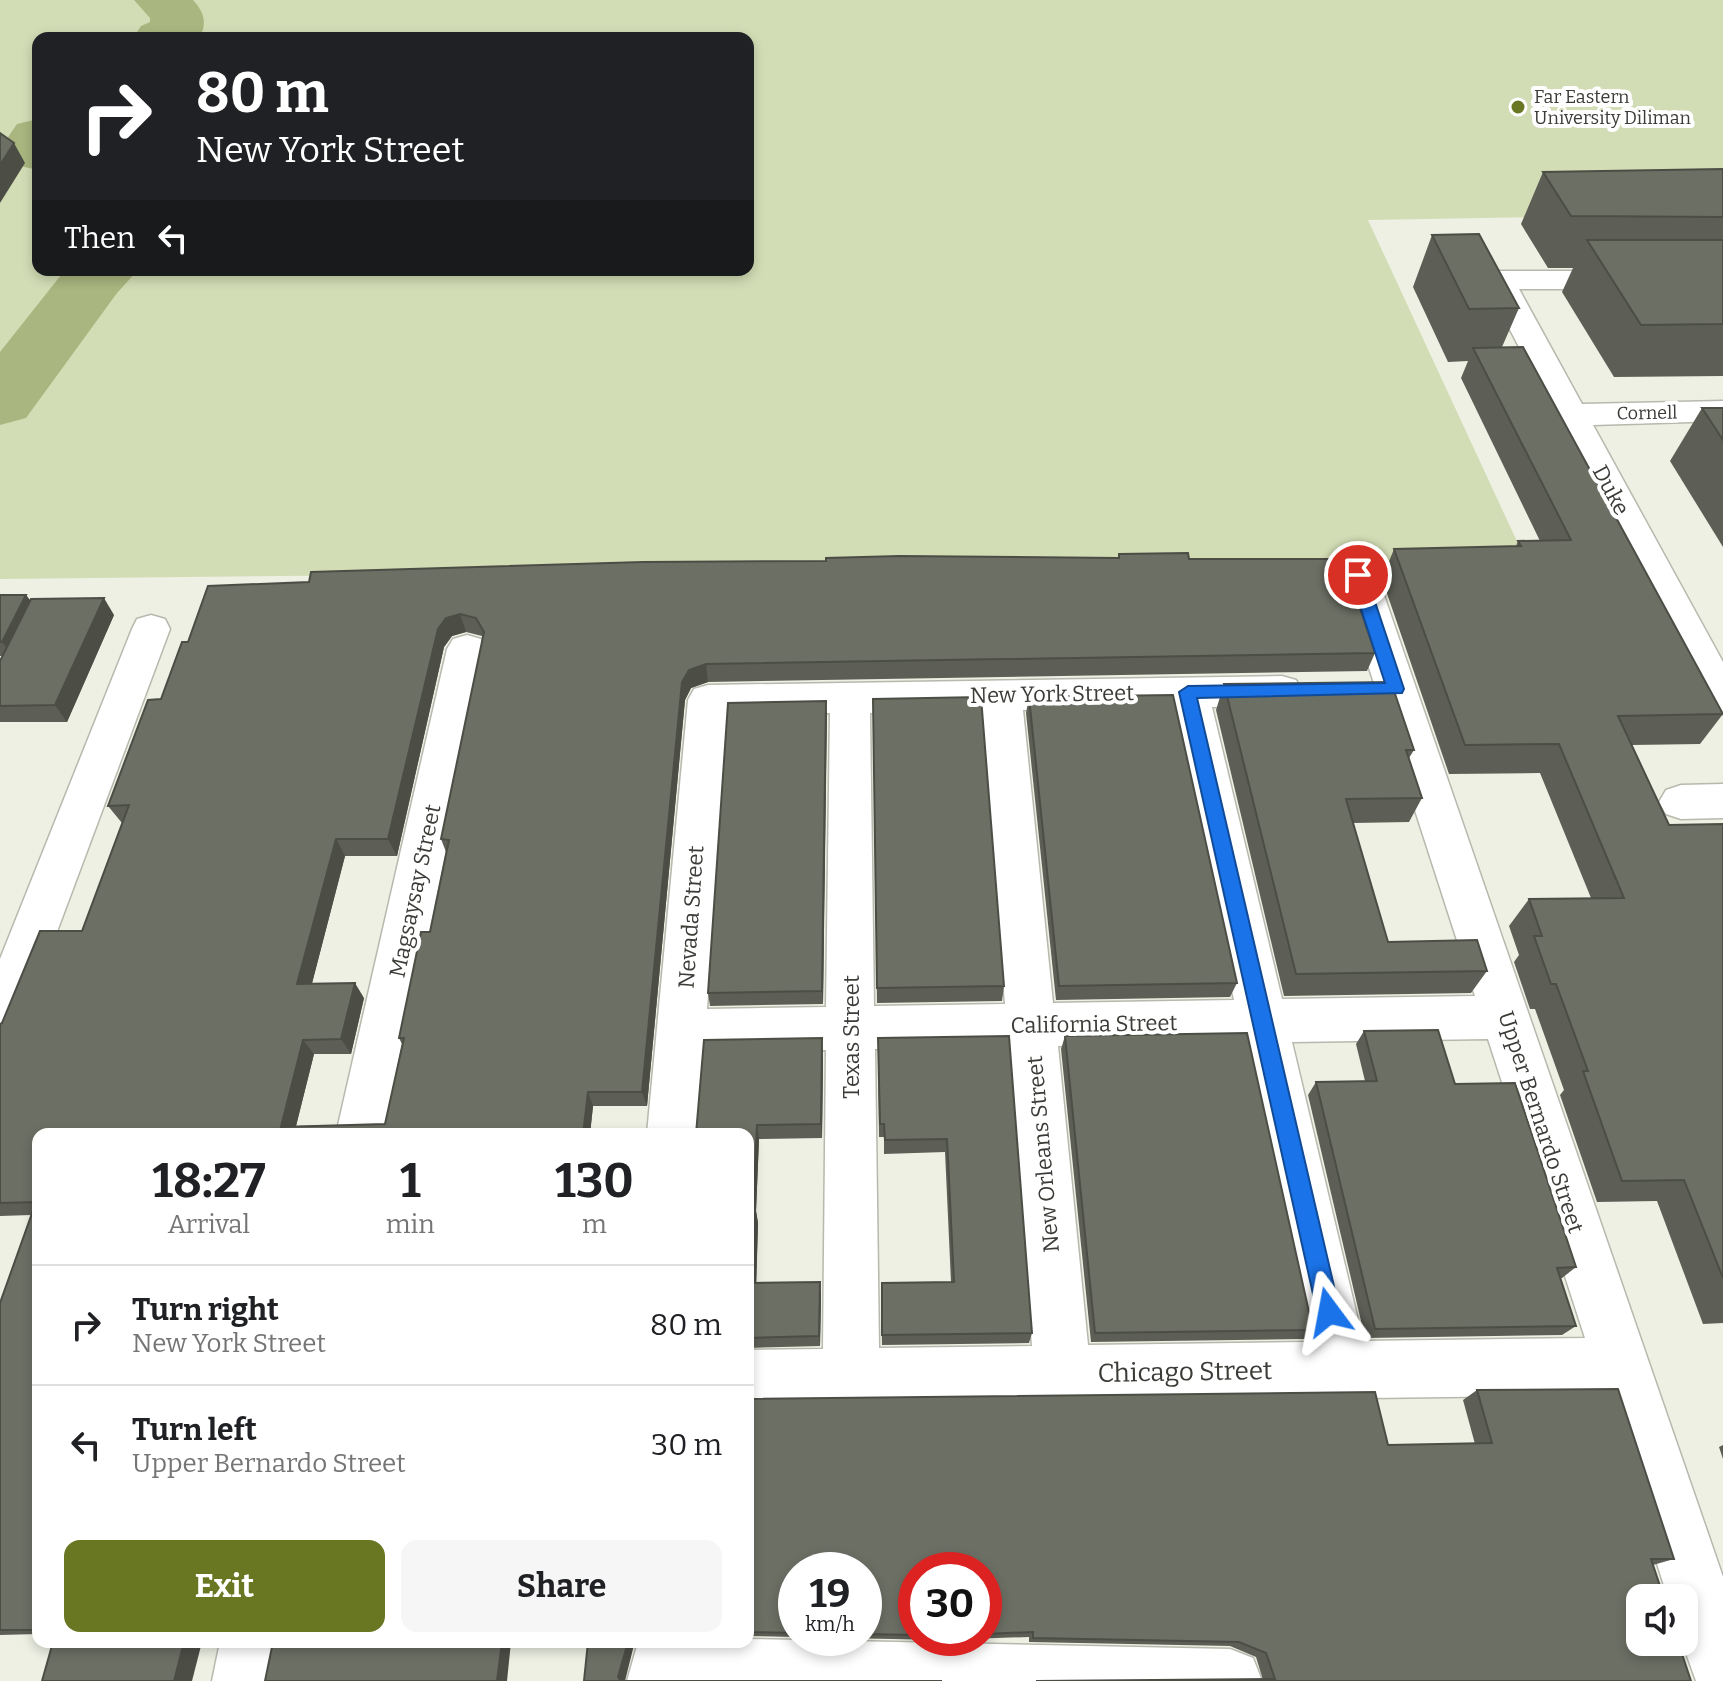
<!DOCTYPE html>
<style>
body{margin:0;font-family:Bitter,serif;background:#f6f6f6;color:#202124;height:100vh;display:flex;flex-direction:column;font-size:30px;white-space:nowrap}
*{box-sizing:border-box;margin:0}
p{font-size:26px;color:#757577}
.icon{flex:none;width:44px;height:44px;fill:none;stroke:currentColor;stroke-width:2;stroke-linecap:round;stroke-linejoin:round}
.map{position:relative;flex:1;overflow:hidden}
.side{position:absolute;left:32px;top:1128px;width:722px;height:520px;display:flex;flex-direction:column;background:#fff;border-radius:16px;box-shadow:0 4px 12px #0003}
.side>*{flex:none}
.hud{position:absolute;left:32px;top:32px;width:722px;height:244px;border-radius:16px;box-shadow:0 4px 12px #0003;background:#202124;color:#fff;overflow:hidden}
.controls{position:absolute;left:1626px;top:1584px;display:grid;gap:16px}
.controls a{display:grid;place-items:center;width:72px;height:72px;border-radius:16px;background:#fff;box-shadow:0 4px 12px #0003;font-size:40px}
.speed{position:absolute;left:778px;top:1552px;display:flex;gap:16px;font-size:40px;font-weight:700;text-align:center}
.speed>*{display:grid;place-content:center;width:104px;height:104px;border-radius:50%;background:#fff;box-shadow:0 4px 12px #0003;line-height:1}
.speed small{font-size:20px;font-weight:400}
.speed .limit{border:12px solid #d22;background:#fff;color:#111}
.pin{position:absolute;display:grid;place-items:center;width:68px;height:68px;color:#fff;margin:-34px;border:4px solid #fff;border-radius:50%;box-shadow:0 2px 8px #0007}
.me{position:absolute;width:88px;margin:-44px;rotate:347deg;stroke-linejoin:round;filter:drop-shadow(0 0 6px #0008)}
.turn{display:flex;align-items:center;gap:28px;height:168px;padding:0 32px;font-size:36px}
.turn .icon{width:104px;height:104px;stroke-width:2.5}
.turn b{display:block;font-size:56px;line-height:68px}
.then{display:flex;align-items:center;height:76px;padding:0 32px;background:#0003;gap:16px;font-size:30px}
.eta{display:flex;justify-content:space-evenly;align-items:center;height:136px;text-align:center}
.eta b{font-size:48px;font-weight:700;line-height:56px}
.action{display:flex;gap:16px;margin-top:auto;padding:16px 32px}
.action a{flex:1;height:92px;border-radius:16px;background:#697723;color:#fff;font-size:32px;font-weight:700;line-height:92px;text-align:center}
.action a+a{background:#f6f6f6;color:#202124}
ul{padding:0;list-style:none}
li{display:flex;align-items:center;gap:24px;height:120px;padding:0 32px;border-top:2px solid #e0e0e0}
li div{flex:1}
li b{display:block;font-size:30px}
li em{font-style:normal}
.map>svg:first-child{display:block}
</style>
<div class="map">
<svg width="1723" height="1681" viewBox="0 0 1723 1681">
<rect width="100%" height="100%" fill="#edf0e3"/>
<!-- green -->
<path fill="#d3ddb5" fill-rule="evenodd" d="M0 0H1723V214L1368 220 1527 563 0 579ZM38 38H748V270H38Z"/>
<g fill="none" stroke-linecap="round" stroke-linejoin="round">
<!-- river -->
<g fill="#aab67f" fill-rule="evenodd">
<path d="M134 0H193C204 12 208 24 199 38H133L141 26 150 22V18Z"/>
<path d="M38 119V170L16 165 4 143 17 124Z"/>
<path d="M65 270H138L117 293 26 418 0 425V352Z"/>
</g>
<!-- minor casing -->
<g stroke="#b6b9ad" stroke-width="3">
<g id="minor">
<path d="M1499 271H1723V289H1519L1582 404 1723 401V421L1593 425 1723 662V714L1709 710 1703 699 1484 280 1488 274Z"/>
<path d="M1358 562 1371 566 1377 575 1723 1577V1681H1696L1682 1642 1684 1598H1668L1603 1395 748 1406V1350L823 1349 826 1050 704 1052 699 1134H647L688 700 694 689 708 685 1282 676 1296 680 1302 691 1296 702 1282 706 1212 707 1282 999 1475 996 1339 575 1345 566ZM1171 708 1234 1000 1053 1003 1023 710ZM982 711 1005 1004 874 1006 870 713ZM830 713 826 1007 707 1009 727 715ZM1488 1039 1585 1338 1363 1341 1292 1042ZM1243 1043 1308 1342 1088 1345 1058 1046ZM1009 1047 1032 1346 879 1348 875 1049Z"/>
<path d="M151 615 165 619 170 629 24 1020 17 1035 0 1041V959L132 629 137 619Z"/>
<path d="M467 635 481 639 487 649 388 1134H336L447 649 453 639Z"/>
<path d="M1723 784V818L1681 819 1666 814 1659 802 1666 790 1681 785Z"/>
<path d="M748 1639 1230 1649 1253 1658 1262 1681H627L637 1646 648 1642H748Z"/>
<path d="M220 1642H284L276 1681H212Z"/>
</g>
</g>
<!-- minor -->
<use href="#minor" fill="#fff" fill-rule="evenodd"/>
</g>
<!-- wall -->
<g fill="#5d5f56" fill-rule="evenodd">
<path d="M1723 169V376L1614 377 1562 292 1573 268H1548L1521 224 1543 172Z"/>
<path d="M1432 235 1519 308 1502 347 1723 714 1700 744 1632 745 1669 825 1723 824V1323L1703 1324 1657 1201 1597 1202 1560 1095 1564 1090 1535 1009H1530L1514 962 1519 955 1509 926 1529 899 1591 898 1540 773 1449 774 1382 579 1394 549 1516 546 1518 541H1540L1461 378 1468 361 1448 362 1413 287Z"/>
<path d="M1702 408H1723V547L1670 461Z"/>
<path d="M1119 554 1189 559 1375 653 1367 671 708 682 691 688 685 700 647 1106H593L590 1134H38V1634L0 1635V1303L31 1215 0 1216V1024L82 931 122 823 108 806 161 699 182 642 826 561 1118 558ZM466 632 482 636 483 638 441 839 446 852 430 932 399 1038 402 1044 385 1124 296 1126 314 1054H351L364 998 312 983 345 856H397L444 647 452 636Z"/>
<path d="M0 595H26L30 600 114 615 67 722H0V661L3 656H0Z"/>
<path d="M1224 684 1414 750 1409 758 1422 798 1409 822 1353 823 1388 942 1487 971 1471 993 1284 996 1216 710Z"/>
<path d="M1029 697 1237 983 1230 997 1056 1000 1026 713Z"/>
<path d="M873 699 1004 986 1002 1001 877 1003Z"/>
<path d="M826 701 823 1004 710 1006 708 993Z"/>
<path d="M1364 1031 1455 1084 1576 1267 1562 1278H1560L1576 1326 1562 1335 1365 1338 1308 1095 1316 1082 1365 1081 1356 1044Z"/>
<path d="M1009 1036 1032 1333 1029 1343 882 1345 881 1294 951 1282 945 1152 884 1154V1137H879L878 1052Z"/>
<path d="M1065 1036 1313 1330 1304 1339 1091 1342 1061 1049Z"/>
<path d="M823 1053 822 1138 759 1139 756 1211 758 1223 756 1283 821 1293 820 1346 748 1348V1134Z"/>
<path d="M1477 1390 1674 1559 1653 1565 1691 1681 1263 1680 1256 1657 1230 1646 1029 1642V1637L938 1640 845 1638H864V1570H796V1637L748 1636V1399L1388 1445 1475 1444 1463 1400ZM916 1570H984V1638H916Z"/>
<path d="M1723 1445V1459L1719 1447Z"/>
</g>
<!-- shaded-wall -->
<g fill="#4c4e46">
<path d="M14 143 25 163 0 203V165Z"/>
<path d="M26 595 36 609 13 656 2 642Z"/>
<path d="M104 598 114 615 67 722 55 705Z"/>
<path d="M460 614 466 632 452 636 444 647 397 856 388 839 438 629 446 618Z"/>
<path d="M706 664 708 682 691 688 685 700 647 1106 642 1092 682 682 689 670Z"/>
<path d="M826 701 827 716 823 1004 822 991Z"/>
<path d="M336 839 345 856 308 999 297 984Z"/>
<path d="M355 983 364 998 351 1054 341 1039Z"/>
<path d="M822 1038 823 1053 822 1138 821 1124Z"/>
<path d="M303 1040 314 1054 294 1134 281 1127Z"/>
<path d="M588 1092 593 1106 590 1134H583Z"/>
<path d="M757 1125 759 1139 756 1211 758 1223 756 1294 753 1283V1210Z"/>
<path d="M820 1282 821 1293 820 1346 819 1336Z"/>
<path d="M184 1642H202L192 1681H174Z"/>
<path d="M502 1642H511L507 1681H497Z"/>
<path d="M628 1642H641L634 1645 625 1681H621L618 1677Z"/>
</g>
<!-- building -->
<g fill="#6c6f64" stroke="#4c4e46" stroke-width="2" fill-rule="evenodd">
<path d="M0 133 14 143 0 165Z"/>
<path d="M1723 169V217L1571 216 1543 172Z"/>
<path d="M1479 234 1519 308 1469 309 1432 235Z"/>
<path d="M1587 240H1723V324L1641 325Z"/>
<path d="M1523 347 1723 714 1618 716 1669 825 1723 824V1278L1684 1180 1622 1181 1583 1071H1588L1556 984H1551L1534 936H1542L1529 899 1624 898 1559 744 1465 745 1394 549 1521 546 1518 541 1571 540 1473 348Z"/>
<path d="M1702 408H1723V440Z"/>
<path d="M1188 553 1189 559H1337L1344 561 1375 653 706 664 689 670 682 682 642 1092H588L583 1134H38V1630H0V1303L36 1202 0 1203V1024L2 1023 40 931H82L129 805 108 806 148 700 161 699 182 642H188L208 586 309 582 311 572 643 562 826 561V558L899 556 1119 558V554ZM460 614 476 618 484 632 441 839 449 840 430 932H421L399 1038H404L385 1124 281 1127 303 1040 341 1039 355 983 297 984 336 839H388L438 629 446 618Z"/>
<path d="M0 595H26L2 642H0Z"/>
<path d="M104 598 55 705 0 706V661L31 599Z"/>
<path d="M1391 682 1414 750H1406L1422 798 1346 799 1388 942 1477 940 1487 971 1296 974 1224 684Z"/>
<path d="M1173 695 1237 983 1059 986 1029 697Z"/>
<path d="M981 697 1004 986 877 988 873 699Z"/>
<path d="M826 701 822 991 708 993 728 703Z"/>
<path d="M1438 1030 1455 1084 1515 1083 1576 1267 1557 1268 1576 1326 1375 1329 1316 1082 1377 1081 1364 1031Z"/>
<path d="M1247 1033 1313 1330 1095 1333 1065 1036Z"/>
<path d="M1009 1036 1032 1333 882 1335V1283L954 1282 947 1139 885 1140 884 1124H880L878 1038Z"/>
<path d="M822 1038 821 1124 757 1125 753 1210H755L753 1283 820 1282 819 1336 748 1338V1134H696L704 1040Z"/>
<path d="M1618 1389 1674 1559H1651L1664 1598H1640V1642H1678L1691 1681H1036L1275 1679 1266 1653 1239 1642 1033 1638V1632L984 1634V1570H916V1635L864 1634V1570H796V1633L748 1632V1399L1375 1392 1388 1445 1492 1443 1477 1390Z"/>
<path d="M53 1642H184L174 1681H42Z"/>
<path d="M273 1642H502L497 1681H265Z"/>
<path d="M588 1642H628L618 1677 621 1681H942H584Z"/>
</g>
<!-- route -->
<path fill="#1a73e8" stroke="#114b97" stroke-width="2" d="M1358 570 1366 575 1404 689 1402 693 1197 698 1340 1312 1337 1320 1329 1323 1321 1320 1317 1312 1179 692 1188 686 1385 683 1350 575Z"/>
<!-- markers -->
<circle fill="#697723" stroke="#fff" stroke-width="3" cx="1518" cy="107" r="8"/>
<g text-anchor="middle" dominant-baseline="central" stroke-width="8" stroke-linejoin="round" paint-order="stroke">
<!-- far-poi labels -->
<g font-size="18" fill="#3b3c37" stroke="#fff" text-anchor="start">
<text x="1534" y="97">Far Eastern<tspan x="1534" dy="21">University Diliman</tspan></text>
</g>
<!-- far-street labels -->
<g font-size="18" fill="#3b3c37" stroke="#fff">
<text transform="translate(1647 413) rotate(-1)">Cornell</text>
</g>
<!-- street labels -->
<g font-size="22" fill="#3b3c37" stroke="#fff">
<text transform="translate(1611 490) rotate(62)">Duke</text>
<text transform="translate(1052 694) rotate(-1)">New York Street</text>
<text transform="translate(415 891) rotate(-78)">Magsaysay Street</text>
<text transform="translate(691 917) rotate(-86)">Nevada Street</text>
<text transform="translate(1094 1024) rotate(-1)">California Street</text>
<text transform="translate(851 1037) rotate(-90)">Texas Street</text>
<text transform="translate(1541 1122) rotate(72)">Upper Bernardo Street</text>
<text transform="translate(1043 1154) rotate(-95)">New Orleans Street</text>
</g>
<!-- near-street labels -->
<g font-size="26" fill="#3b3c37" stroke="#fff">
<text transform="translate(1185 1372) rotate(-1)">Chicago Street</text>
</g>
</g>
</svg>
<div class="controls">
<a><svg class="icon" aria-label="sound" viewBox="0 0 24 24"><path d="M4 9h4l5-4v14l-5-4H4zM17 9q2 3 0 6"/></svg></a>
</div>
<div class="speed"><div>19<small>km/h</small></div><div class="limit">30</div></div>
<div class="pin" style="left:1358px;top:575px;background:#d93025"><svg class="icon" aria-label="arrive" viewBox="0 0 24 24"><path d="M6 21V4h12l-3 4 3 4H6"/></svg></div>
<svg class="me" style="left:1329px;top:1312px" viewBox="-20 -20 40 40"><path d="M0-17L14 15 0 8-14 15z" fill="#1a73e8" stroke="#fff" stroke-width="4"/></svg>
<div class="hud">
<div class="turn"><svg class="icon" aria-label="right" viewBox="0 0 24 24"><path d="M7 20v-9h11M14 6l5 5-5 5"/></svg><div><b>80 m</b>New York Street</div></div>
<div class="then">Then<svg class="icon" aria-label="left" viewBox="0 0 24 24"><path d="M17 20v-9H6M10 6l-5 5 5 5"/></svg></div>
</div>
<section class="side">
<div class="eta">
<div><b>18:27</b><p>Arrival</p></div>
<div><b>1</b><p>min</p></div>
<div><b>130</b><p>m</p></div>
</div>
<ul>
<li><svg class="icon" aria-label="right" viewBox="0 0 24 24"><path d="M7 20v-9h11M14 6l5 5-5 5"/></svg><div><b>Turn right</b><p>New York Street</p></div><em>80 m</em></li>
<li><svg class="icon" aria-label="left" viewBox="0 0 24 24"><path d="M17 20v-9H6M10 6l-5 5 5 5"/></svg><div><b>Turn left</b><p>Upper Bernardo Street</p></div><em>30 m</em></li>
</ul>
<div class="action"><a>Exit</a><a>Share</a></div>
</section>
</div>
